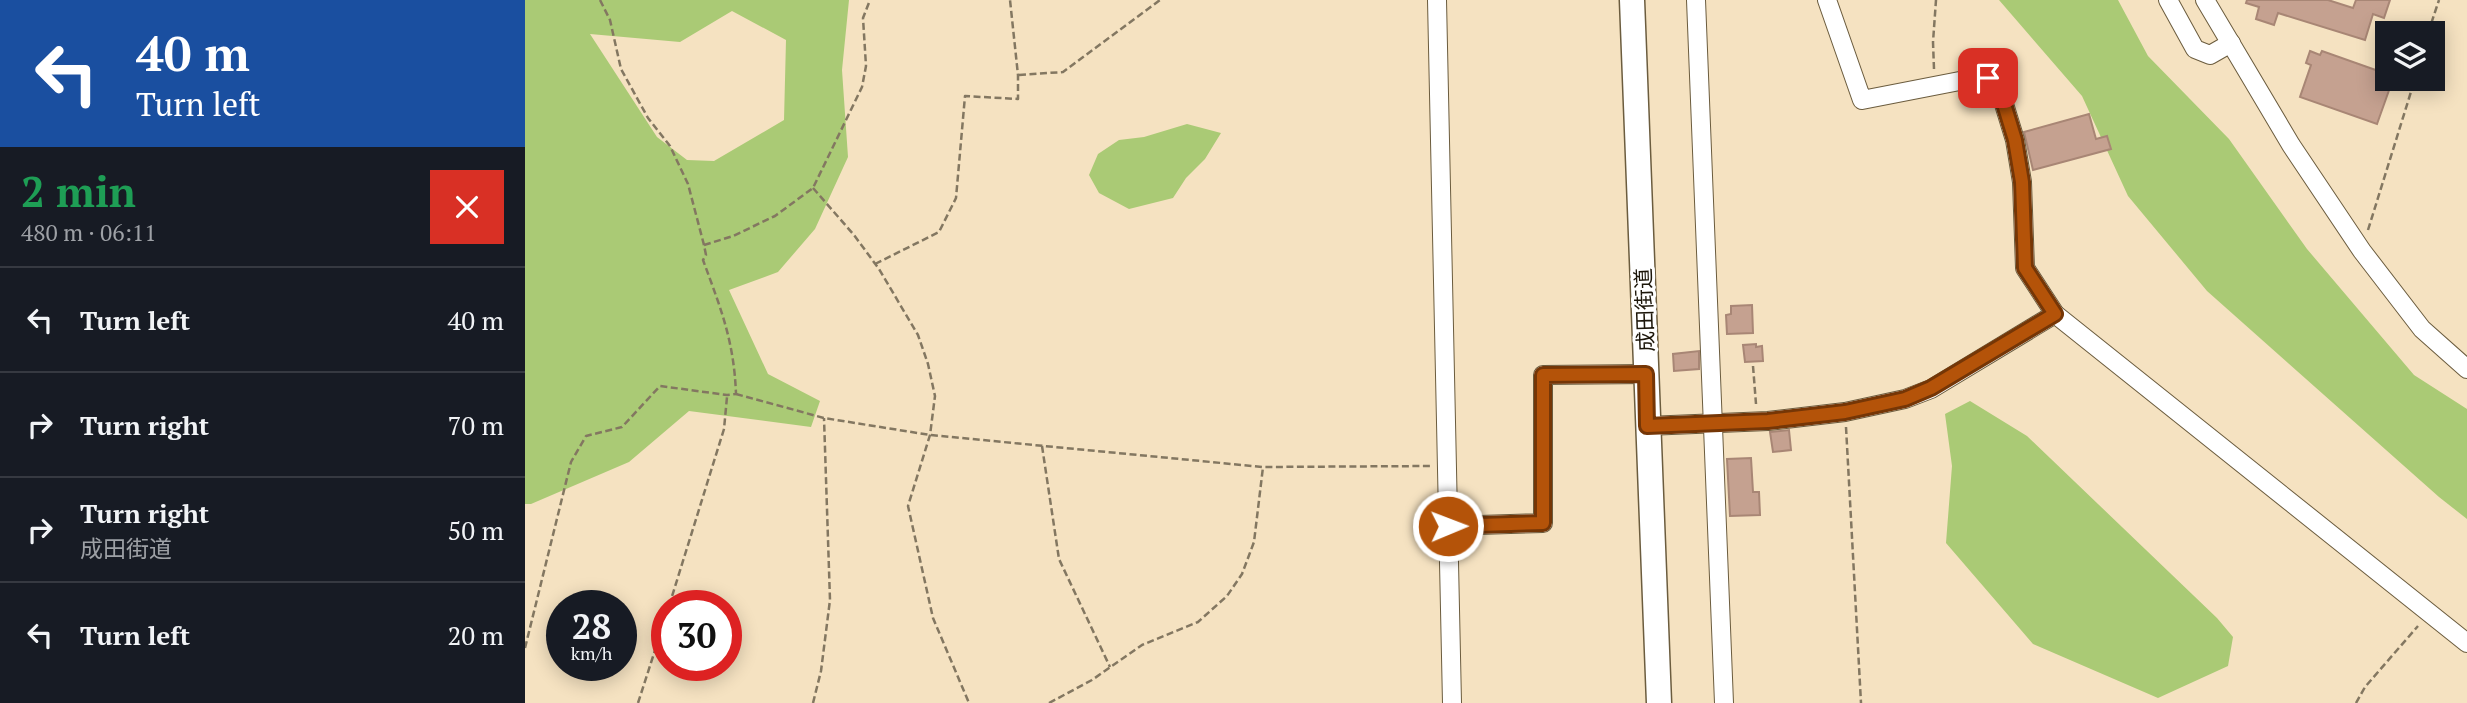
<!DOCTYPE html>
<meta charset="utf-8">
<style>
body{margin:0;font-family:"PT Serif","Noto Sans JP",serif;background:#242831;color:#f1f3f6;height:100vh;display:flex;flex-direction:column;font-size:26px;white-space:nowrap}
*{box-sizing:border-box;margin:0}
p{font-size:23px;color:#9ea1a6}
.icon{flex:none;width:38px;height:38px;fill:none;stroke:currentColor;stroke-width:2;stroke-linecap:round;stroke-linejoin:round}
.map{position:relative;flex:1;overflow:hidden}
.panel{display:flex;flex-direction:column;background:#171b24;width:525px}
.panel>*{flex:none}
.hud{background:#1a4fa0;color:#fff;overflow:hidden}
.buttons{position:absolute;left:1850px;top:21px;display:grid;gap:14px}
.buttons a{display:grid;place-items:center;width:70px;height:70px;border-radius:0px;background:#171b24;box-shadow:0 4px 18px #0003;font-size:35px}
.speed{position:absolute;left:21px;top:590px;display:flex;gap:14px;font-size:35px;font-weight:700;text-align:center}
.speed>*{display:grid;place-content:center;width:91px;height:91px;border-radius:50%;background:#171b24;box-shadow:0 4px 18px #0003;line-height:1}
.speed small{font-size:18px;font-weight:400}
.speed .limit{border:10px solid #d22;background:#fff;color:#111}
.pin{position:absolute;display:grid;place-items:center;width:60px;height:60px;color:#fff;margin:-30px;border-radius:14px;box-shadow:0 4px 10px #0006}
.me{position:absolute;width:77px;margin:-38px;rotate:89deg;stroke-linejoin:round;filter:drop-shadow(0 0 5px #0008)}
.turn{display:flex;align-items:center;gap:24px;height:147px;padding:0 21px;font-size:32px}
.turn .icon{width:91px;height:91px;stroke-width:2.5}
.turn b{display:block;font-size:49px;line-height:60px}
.round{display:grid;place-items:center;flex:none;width:74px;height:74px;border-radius:0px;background:#242831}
.overview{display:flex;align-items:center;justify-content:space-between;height:119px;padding:0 21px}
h1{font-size:42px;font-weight:600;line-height:52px;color:#1e9e55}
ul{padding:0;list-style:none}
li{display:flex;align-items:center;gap:21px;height:105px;padding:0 21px;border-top:2px solid #363941}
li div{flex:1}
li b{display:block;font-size:26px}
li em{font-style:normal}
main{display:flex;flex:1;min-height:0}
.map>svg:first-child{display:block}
</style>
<main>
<section class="panel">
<div class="hud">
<div class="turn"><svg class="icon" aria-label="left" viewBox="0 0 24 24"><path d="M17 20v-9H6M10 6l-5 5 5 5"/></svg><div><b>40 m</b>Turn left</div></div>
</div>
<div class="overview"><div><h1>2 min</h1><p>480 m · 06:11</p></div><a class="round" style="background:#d93025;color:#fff"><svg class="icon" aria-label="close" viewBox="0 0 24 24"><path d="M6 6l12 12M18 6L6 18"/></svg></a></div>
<ul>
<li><svg class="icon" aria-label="left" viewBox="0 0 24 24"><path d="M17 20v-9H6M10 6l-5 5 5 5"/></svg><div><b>Turn left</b></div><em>40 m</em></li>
<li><svg class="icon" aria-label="right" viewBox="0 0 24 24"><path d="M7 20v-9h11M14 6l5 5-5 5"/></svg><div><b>Turn right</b></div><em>70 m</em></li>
<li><svg class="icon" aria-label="right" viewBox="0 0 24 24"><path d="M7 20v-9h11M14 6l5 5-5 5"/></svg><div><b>Turn right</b><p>成田街道</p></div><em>50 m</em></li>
<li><svg class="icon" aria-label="left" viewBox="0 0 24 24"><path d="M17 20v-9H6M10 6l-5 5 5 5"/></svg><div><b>Turn left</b></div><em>20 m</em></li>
</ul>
</section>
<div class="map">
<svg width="1942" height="703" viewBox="0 0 1942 703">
<rect width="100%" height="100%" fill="#f5e2c1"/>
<!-- green -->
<g fill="#aaca75" fill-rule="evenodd">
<path d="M0 0H324L317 70 323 157 290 229 253 272 204 290 243 374 295 401 286 427 164 411 104 462 6 504H0ZM207 11 261 40 259 120 189 161 162 160 132 137 65 34 155 42Z"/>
<path d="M1474 0H1593L1623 56 1704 139 1782 249 1889 375 1942 409V519L1914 497 1682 291 1603 196 1557 96Z"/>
<path d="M662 124 696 133 680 159 661 178 648 198 604 209 574 193 564 175 573 154 594 140 619 137Z"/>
<path d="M1445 401 1502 436 1692 618 1708 637 1703 666 1633 698 1508 644 1421 543 1427 466 1420 414Z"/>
</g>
<!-- building -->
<g fill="#c5a190" stroke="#a88675" stroke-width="2">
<path d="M1722 0H1803L1828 8 1831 0H1865L1859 18 1848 14 1840 40 1753 13 1749 25 1731 19 1734 7 1721 3Z"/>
<path d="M1785 51 1795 55 1797 51 1862 74V79H1868L1852 124 1775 97 1786 65 1781 63Z"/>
<path d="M1564 114 1571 139 1582 136 1586 149 1508 170 1499 132Z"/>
<path d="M1227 305 1228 333 1202 334 1201 315 1206 314V306Z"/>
<path d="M1231 344V347L1237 346 1238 361 1220 362 1218 345Z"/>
<path d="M1174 351V369L1149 371 1148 354Z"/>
<path d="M1264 430 1266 450 1248 452 1245 432Z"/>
<path d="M1226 458 1228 492H1234L1235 515 1205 516 1202 459Z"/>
</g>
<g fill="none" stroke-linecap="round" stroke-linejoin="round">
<!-- minor casing -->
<g stroke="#6b5c3e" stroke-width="20">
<g id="minor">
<path d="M912 0 927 703"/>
<path d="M1171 0 1199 703"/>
<path d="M1302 0 1337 100 1450 78H1463L1475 91 1490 140 1497 182 1500 268 1530 314"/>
<path d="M1643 0 1670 49 1685 55 1706 43"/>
<path d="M1680 0 1766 145 1837 251 1897 329 1942 369"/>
<path d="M1122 426 1243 421 1320 412 1380 399 1406 389 1530 314 1942 643"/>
<path d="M923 526 1018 523V375L1121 374"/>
</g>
</g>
<!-- highway casing -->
<g stroke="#6b5c3e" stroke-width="27">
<path id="highway" d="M1107 0 1134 703"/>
</g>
<!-- path -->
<g stroke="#837761" stroke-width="2.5" stroke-dasharray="7 3.5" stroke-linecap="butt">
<path d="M75 0 85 20 96 69 123 118 145 146 163 184 179 245"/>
<path d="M1903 33 1914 0"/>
<path d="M1409 69 1408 42 1411 0"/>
<path d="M494 75 538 72 635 0"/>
<path d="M288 188 329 235 354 269 393 335 403 364 410 396 405 435 383 506 408 618 444 703"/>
<path d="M1843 230 1890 79"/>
<path d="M350 264 414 232 431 198 440 96 493 99V75L485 0"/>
<path d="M1228 366 1231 404"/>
<path d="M211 394 299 418 405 435 738 467 905 466"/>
<path d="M1321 427 1336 703"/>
<path d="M517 446 534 559 585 667"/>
<path d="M144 606 199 429 202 397"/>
<path d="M0 648 46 462 61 436 97 427 135 386 202 395 211 394C209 341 196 309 178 260L181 255 179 245 208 236 250 216 288 188 337 87 341 66 338 18 345 0"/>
<path d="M113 703 142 613"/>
<path d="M288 703 296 671 305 600 299 418"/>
<path d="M524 703 567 680 617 645 673 622 702 596 717 574 729 542 738 467"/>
<path d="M1831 703 1840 687 1893 626"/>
</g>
<!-- minor -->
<use href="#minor" stroke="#fff" stroke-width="18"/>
<!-- highway -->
<use href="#highway" stroke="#fff" stroke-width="24"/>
</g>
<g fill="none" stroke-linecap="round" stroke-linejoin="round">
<!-- route casing -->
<g stroke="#753606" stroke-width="18">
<path id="route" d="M923 526 1018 523V375L1121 374 1122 426 1243 421 1320 412 1380 399 1406 388 1530 314 1500 268 1497 182 1490 140 1475 91 1463 78"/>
</g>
<!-- route -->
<use href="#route" stroke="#b45309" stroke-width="12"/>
</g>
<g text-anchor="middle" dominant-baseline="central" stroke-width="6" stroke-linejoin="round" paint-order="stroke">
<!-- street labels -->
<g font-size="21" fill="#1c160a" stroke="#fff">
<text transform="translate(1119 310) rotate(-92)">成田街道</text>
</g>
</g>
</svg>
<div class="buttons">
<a><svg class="icon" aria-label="layers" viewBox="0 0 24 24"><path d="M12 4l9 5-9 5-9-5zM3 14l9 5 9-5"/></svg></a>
</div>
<div class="speed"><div>28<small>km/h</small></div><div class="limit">30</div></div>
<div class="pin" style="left:1463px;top:78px;background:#d93025"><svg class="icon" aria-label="arrive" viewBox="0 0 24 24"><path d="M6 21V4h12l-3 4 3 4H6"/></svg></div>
<svg class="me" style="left:923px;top:526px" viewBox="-20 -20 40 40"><circle r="17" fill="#b45309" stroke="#fff" stroke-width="3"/><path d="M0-11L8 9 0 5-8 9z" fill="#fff"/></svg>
</div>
</main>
